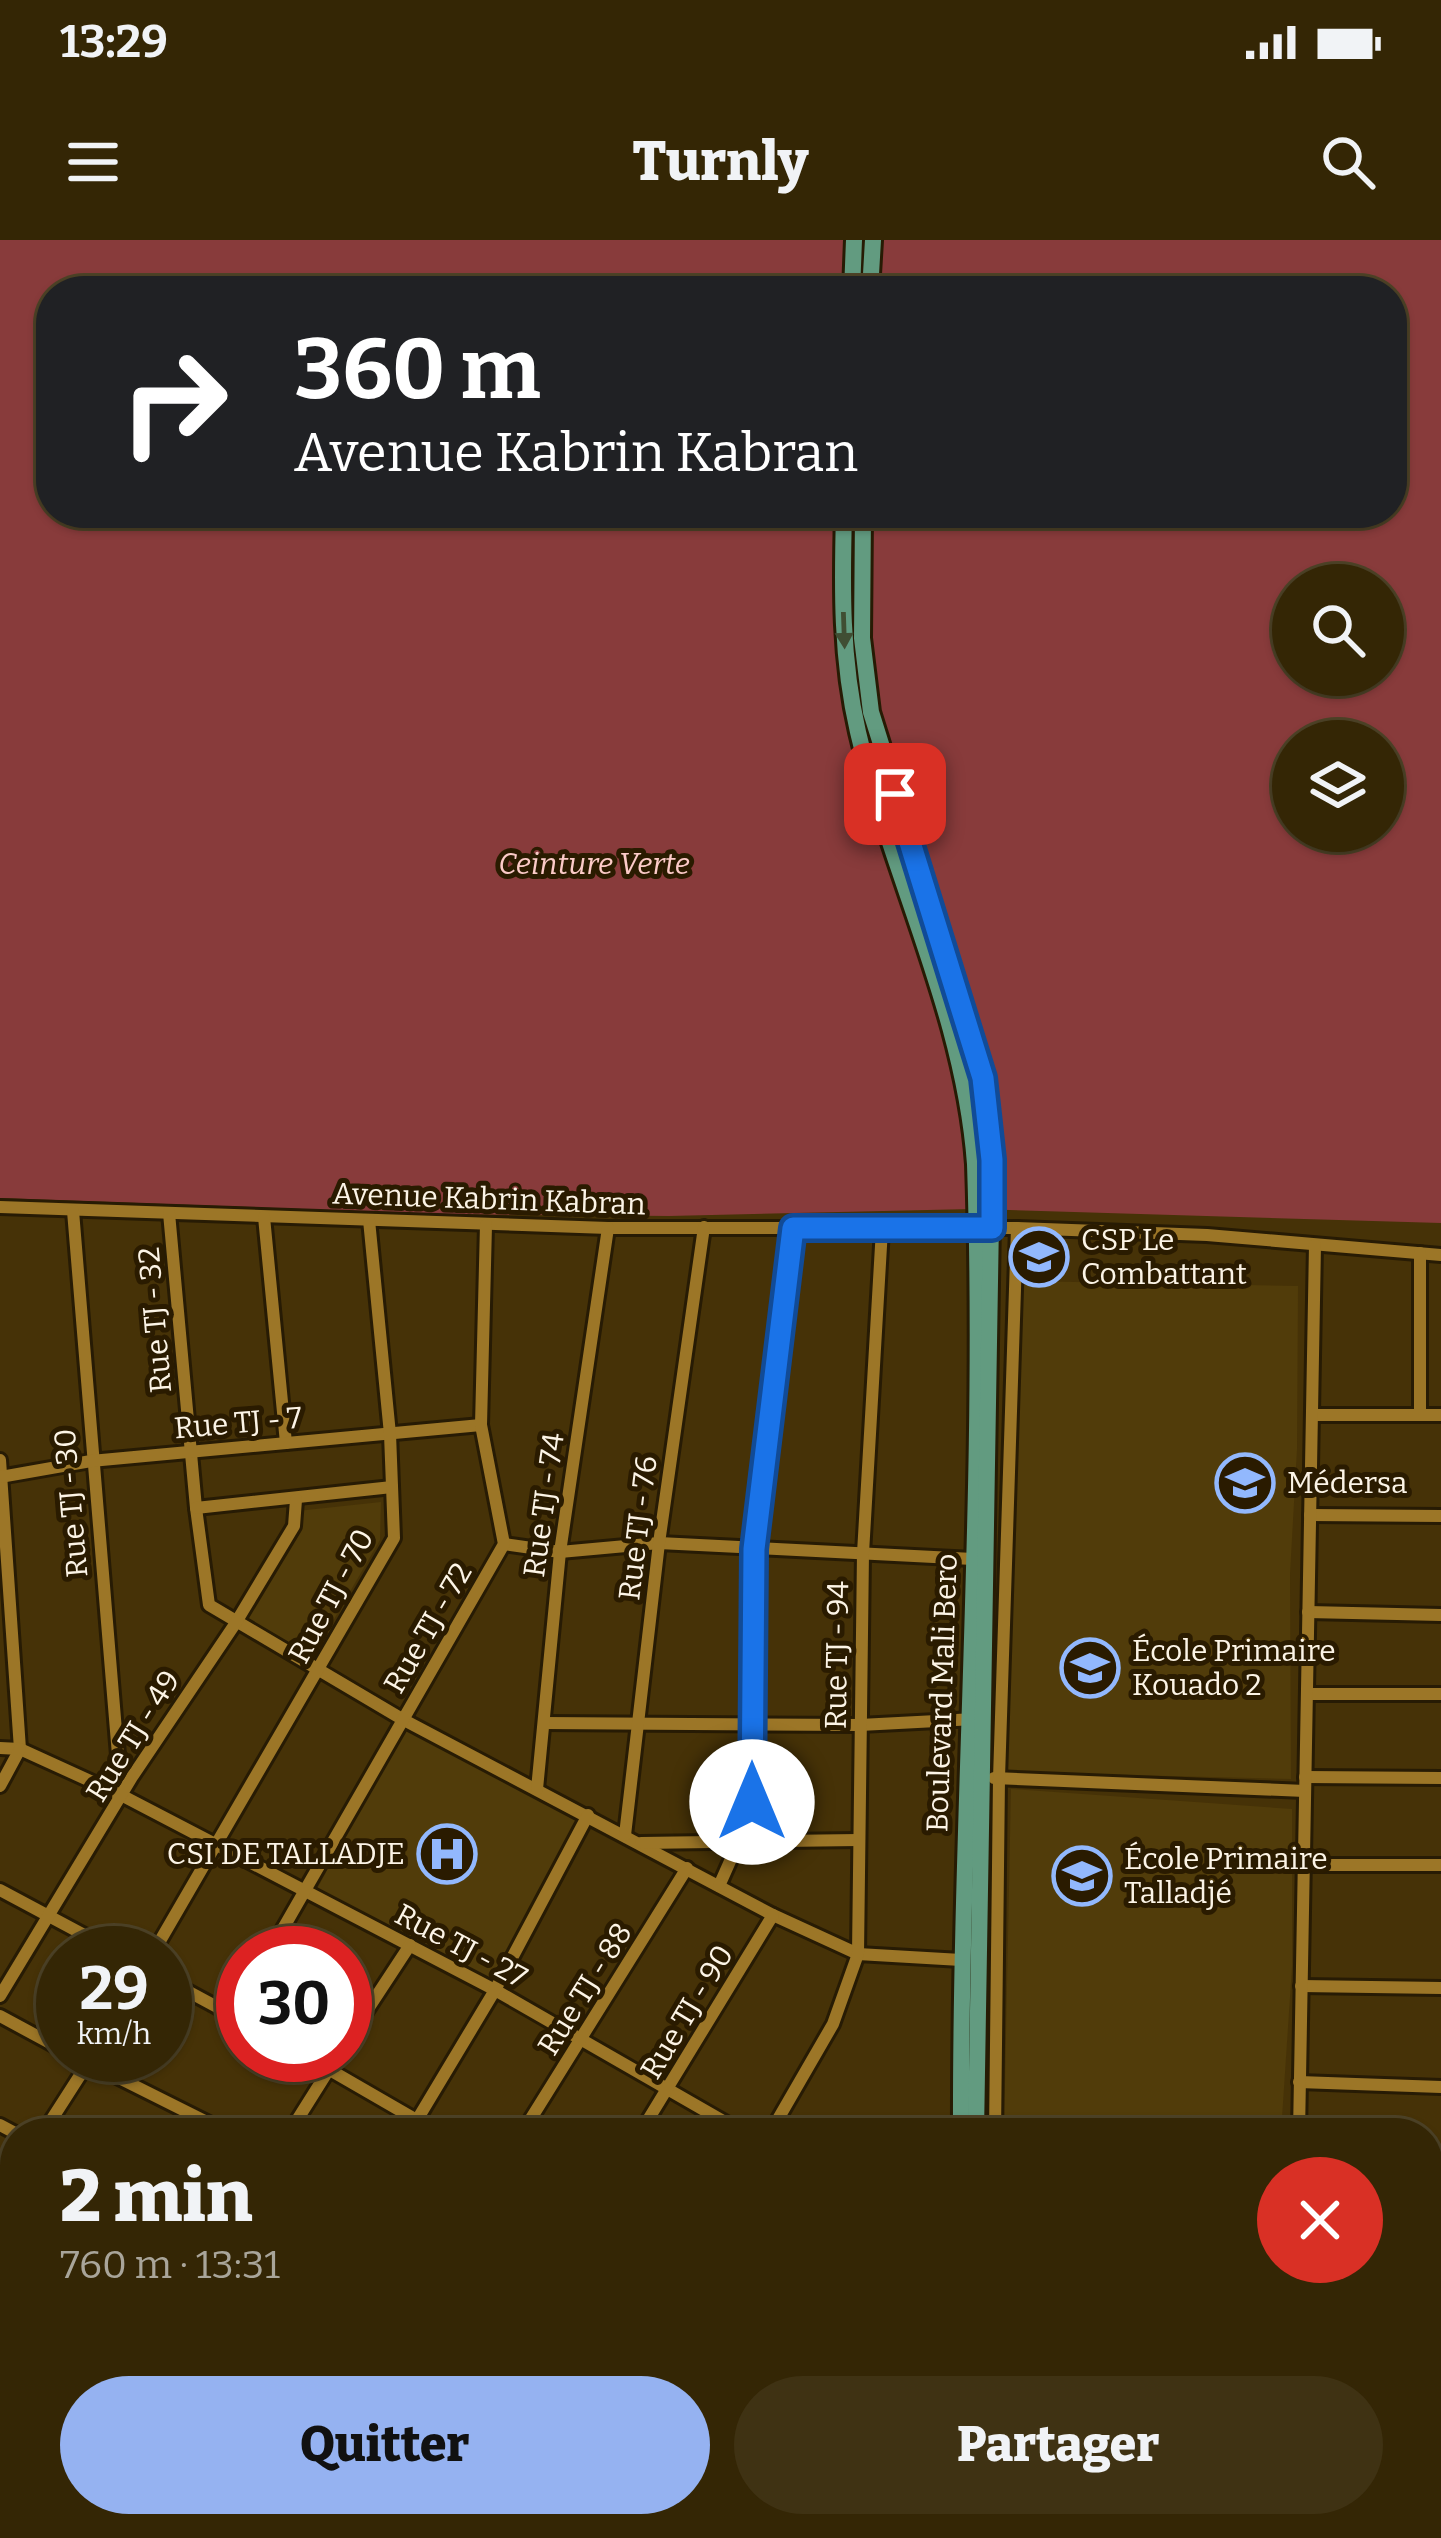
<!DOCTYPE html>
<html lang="fr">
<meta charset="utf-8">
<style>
body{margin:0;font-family:Bitter,serif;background:#3f3213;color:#f1f3f6;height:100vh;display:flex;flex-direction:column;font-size:45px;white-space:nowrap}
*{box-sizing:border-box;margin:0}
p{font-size:39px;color:#a9a59a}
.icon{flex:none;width:66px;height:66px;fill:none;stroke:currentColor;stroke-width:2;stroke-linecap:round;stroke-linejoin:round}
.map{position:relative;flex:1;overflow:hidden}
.side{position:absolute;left:0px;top:1878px;width:1443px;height:420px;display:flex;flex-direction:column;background:#342605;border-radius:48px 48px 0 0;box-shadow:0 3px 9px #0004,0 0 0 3px #4e4327}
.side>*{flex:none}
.hud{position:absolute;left:36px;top:36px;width:1371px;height:252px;border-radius:48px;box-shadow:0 3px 9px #0004,0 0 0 3px #4e4327;background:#202124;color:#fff;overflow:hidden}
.buttons{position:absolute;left:1272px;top:324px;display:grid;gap:24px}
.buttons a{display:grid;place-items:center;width:132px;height:132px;border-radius:50%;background:#342605;box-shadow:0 3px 9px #0004,0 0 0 3px #4e4327;font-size:60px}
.speed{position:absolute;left:36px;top:1686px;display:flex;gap:24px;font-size:60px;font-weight:700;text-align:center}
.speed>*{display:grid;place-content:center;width:156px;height:156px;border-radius:50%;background:#342605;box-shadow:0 3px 9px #0004,0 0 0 3px #4e4327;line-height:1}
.speed small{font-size:30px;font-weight:400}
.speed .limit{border:18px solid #d22;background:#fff;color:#111}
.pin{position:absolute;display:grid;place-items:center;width:102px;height:102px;color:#fff;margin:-51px;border-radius:24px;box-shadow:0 6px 18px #0006}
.me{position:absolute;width:132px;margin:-66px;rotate:0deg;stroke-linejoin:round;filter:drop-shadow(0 0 9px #0008)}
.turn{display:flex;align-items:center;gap:42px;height:252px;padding:0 60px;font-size:54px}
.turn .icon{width:156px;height:156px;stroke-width:2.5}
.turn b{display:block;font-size:84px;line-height:102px}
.round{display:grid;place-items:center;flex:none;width:126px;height:126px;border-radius:63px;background:#3f3213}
.summary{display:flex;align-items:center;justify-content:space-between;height:204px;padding:0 60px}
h1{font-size:72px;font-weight:800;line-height:90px}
.primary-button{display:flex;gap:24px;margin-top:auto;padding:24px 60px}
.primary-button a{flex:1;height:138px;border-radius:72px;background:#95b2f1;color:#111;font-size:48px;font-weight:800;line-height:138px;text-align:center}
.primary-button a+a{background:#3f3213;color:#f1f3f6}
.status{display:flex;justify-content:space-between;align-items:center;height:84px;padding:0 60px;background:#342605;direction:ltr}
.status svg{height:33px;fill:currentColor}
header{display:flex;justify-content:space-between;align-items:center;height:156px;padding:0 60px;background:#342605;font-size:54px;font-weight:800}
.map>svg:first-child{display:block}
</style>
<div class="status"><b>13:29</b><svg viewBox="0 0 49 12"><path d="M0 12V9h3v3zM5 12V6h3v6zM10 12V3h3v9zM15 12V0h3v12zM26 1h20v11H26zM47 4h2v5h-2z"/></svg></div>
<header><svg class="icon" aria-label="menu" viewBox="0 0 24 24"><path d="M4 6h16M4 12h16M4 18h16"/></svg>Turnly<svg class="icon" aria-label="search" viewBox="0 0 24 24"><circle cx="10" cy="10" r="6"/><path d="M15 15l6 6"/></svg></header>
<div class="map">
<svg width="1441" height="2298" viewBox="0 0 1441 2298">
<rect width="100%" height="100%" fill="#463207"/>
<!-- built -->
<g fill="#513c0a">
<path d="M1020 1041 1298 1046 1297 1209 1290 1334 1291 1539 1007 1532Z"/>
<path d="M381 1262 380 1300 308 1424 232 1381 297 1271Z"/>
<path d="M403 1487 578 1580 492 1742 317 1649Z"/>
<path d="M1011 1549 1292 1569V1727L1281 1893H1004Z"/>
</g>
<!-- park -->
<path fill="#883b3b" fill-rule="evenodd" d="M0 0H1441V983L972 969 669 976 437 974 0 958ZM51 51H1392V273H51ZM1293 345H1383V435H1293ZM1293 501H1383V591H1293Z"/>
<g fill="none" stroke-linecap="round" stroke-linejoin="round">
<!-- minor casing -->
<g stroke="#271b04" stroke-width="18">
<g id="minor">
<path d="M0 967 608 988H1017L1207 995 1441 1015"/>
<path d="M73 971 119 1527 109 1549"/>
<path d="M169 973 196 1268 209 1365 402 1479 773 1675 858 1714 961 1720"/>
<path d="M264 977 286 1203"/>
<path d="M1420 1013V1175"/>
<path d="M1312 1175H1441"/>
<path d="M0 1220 20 1509"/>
<path d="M0 1237 91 1221 481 1185"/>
<path d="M196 1268 392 1247"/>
<path d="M1310 1275 1441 1276"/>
<path d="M504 1304 560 1312 659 1303 973 1319"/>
<path d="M1308 1372 1441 1375"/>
<path d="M1307 1454H1441"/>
<path d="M544 1483 860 1485 975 1479"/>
<path d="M0 1508 20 1509 121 1555 495 1750 744 1893"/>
<path d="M1305 1537 1441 1538"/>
<path d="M994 1538 1305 1551"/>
<path d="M0 1546 20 1509"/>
<path d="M537 1549 560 1312 608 988"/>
<path d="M625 1595 659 1303 704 987"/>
<path d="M753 1600 755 1309 793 988"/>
<path d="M641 1603 859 1600"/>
<path d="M1304 1625H1441"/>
<path d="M719 1646 739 1601"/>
<path d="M0 1650 118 1713"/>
<path d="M153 1713 394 1298 390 1194 369 980"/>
<path d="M269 1713 504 1304 481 1185 486 985"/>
<path d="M165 1739 243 1781"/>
<path d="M1301 1746 1441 1748"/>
<path d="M0 1756 132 1537 235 1384 294 1286 296 1260"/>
<path d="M232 1775 243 1757"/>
<path d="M0 1776 63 1810"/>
<path d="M345 1804 410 1705"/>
<path d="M73 1815 229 1893"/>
<path d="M304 1815 439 1893"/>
<path d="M1299 1842 1441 1847"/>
<path d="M417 1880 495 1750 588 1575"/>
<path d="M0 1885 15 1893"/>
<path d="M43 1893 93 1815"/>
<path d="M289 1893 338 1815"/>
<path d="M522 1893 687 1628"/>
<path d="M640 1893 773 1675"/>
<path d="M770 1893 833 1784 858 1714 863 1313 882 989"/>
<path d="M995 1893 999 1538 1017 988"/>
<path d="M1299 1893 1315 1005"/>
<path d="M1428 1963 1441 1975"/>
<path d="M0 1967 15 1941"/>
<path d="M0 1991 15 2000"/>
<path d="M1428 2059 1441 2046"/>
<path d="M0 2117 15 2146"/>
<path d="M1428 2208 1441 2194"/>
<path d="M80 2283 87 2298"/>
<path d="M195 2283 202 2298"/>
<path d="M517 2283 542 2298"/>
<path d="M242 2298 263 2283"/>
<path d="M371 2298 382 2283"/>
<path d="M491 2298 500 2283"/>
<path d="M613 2298 623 2283"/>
<path d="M750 2298 761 2283"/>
<path d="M842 2298 844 2283"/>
<path d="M1072 2298 1073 2283"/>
<path d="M1157 2298V2283"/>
<path d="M1291 2298V2283"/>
<path d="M1340 2298 1356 2283"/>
</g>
</g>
<!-- major casing -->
<g stroke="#271b04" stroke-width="22">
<g id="major">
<path d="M852 51 854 0"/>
<path d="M870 51 873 0"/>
<path d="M844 273C842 347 841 419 858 492 892 638 964 773 975 924 986 1247 960 1570 961 1893"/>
<path d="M863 273 862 398 871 472 973 798 983 838 992 920 976 1893"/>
<path d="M954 2298 955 2283"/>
<path d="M970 2298V2283"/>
</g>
</g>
<!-- minor -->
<use href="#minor" stroke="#9c7627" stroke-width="12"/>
<!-- major -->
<use href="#major" stroke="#629b80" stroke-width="16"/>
</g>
<!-- one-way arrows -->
<defs><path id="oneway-solid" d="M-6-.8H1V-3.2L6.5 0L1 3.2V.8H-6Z" transform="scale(3)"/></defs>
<use fill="#404e33" href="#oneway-solid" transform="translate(844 390) rotate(88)"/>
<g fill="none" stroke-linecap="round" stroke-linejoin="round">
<!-- route casing -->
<g stroke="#114b97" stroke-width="30">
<path id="route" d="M752 1562 754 1309 793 988H992V920L983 838 895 554"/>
</g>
<!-- route -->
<use href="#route" stroke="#1a73e8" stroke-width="21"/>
</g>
<!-- icons -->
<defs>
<g id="school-ring" transform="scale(3)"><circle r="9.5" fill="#2a1b00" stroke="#92b8fd" stroke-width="1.5"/><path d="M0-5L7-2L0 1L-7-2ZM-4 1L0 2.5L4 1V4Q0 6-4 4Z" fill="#92b8fd"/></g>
<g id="hospital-ring" transform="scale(3)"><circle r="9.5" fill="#2a1b00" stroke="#92b8fd" stroke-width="1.5"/><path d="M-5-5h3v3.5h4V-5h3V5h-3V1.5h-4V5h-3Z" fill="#92b8fd"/></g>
</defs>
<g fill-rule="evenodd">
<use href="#school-ring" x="1039" y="1017"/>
<use href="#school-ring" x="1245" y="1243"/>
<use href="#school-ring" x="1090" y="1428"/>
<use href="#hospital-ring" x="447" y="1614"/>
<use href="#school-ring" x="1082" y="1636"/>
</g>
<g text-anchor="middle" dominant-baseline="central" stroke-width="10" stroke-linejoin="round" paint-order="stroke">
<!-- park labels -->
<g font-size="30" font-style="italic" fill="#fccbc8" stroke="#2a1b00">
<text x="594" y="624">Ceinture Verte</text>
</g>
<!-- street labels -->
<g font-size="30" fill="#fcf4e6" stroke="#2a1b00">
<text transform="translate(489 959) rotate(2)">Avenue Kabrin Kabran</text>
<text transform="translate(155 1080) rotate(-95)">Rue TJ - 32</text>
<text transform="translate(238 1183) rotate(-5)">Rue TJ - 7</text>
<text transform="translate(71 1263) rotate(-95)">Rue TJ - 30</text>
<text transform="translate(544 1265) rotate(-82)">Rue TJ - 74</text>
<text transform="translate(638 1288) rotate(-83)">Rue TJ - 76</text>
<text transform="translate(331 1356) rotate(-62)">Rue TJ - 70</text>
<text transform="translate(428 1388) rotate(-60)">Rue TJ - 72</text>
<text transform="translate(837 1415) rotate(-89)">Rue TJ - 94</text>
<text transform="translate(942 1453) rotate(-88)">Boulevard Mali Bero</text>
<text transform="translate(133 1496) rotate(-58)">Rue TJ - 49</text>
<text transform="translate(461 1706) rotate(28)">Rue TJ - 27</text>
<text transform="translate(585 1749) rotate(-58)">Rue TJ - 88</text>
<text transform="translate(687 1772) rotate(-59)">Rue TJ - 90</text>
</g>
<!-- poi labels -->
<g font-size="30" fill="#fcf4e6" stroke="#2a1b00" text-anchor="start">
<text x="1081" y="1000">CSP Le<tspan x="1081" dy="34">Combattant</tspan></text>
<text x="1287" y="1243">Médersa</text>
<text x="1132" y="1411">École Primaire<tspan x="1132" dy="34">Kouado 2</tspan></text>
<text x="405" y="1614" text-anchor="end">CSI DE TALLADJE</text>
<text x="1124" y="1619">École Primaire<tspan x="1124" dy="34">Talladjé</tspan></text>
</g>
</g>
</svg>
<div class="buttons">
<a><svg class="icon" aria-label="search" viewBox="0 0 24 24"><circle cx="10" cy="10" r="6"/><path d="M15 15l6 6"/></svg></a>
<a><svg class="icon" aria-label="layers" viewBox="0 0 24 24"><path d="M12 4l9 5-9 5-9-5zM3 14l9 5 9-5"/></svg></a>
</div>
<div class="speed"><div>29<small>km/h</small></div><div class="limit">30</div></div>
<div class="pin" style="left:895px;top:554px;background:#d93025"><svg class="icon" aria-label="arrive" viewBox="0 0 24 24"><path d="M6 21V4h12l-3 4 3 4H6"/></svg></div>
<svg class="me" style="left:752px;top:1562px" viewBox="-20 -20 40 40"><circle r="19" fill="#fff"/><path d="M0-13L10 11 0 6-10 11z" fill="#1a73e8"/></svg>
<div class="hud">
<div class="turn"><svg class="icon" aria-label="right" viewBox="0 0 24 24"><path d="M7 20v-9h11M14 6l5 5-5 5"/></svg><div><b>360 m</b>Avenue Kabrin Kabran</div></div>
</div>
<section class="side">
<div class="summary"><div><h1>2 min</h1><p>760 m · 13:31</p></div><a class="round" style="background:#d93025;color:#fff"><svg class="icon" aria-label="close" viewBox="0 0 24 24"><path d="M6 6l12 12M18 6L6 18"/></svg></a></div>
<div class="primary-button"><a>Quitter</a><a>Partager</a></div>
</section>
</div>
